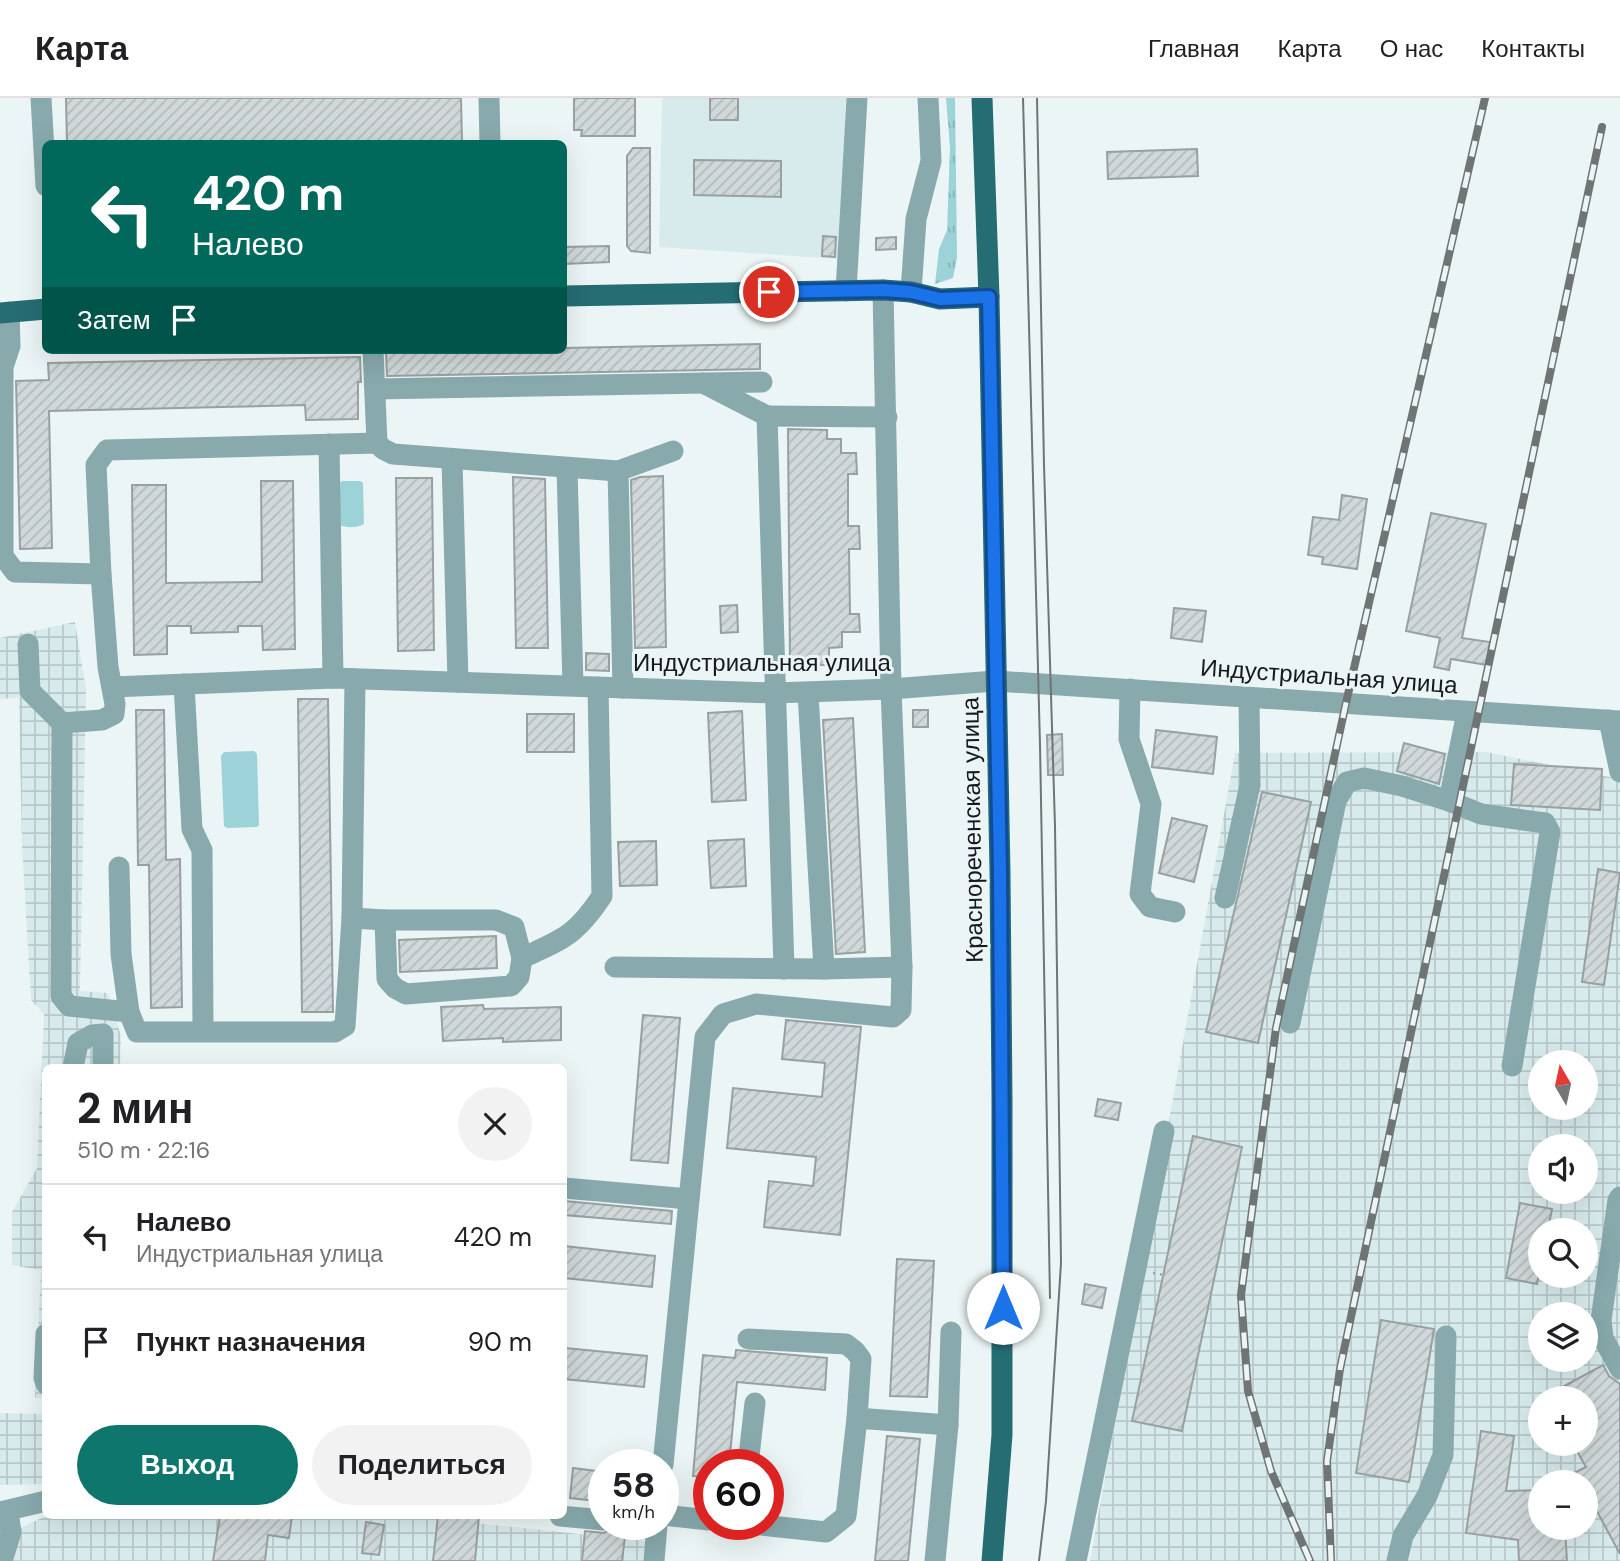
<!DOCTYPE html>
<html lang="ru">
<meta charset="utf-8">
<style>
body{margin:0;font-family:"DM Sans",sans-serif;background:#f2f2f2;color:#202124;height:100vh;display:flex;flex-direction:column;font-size:26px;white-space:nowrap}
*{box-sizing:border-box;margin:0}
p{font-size:23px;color:#757577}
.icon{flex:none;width:38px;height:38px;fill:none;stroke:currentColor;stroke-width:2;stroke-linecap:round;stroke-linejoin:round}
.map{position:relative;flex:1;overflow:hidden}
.drawer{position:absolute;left:42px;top:966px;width:525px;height:455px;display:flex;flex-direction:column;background:#fff;border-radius:10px;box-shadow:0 7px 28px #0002}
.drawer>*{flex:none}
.top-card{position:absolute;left:42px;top:42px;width:525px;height:214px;border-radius:10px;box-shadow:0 7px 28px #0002;background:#00695c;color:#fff;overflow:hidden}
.needle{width:46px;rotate:351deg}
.controls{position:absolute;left:1528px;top:952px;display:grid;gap:14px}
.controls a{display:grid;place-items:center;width:70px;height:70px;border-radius:50%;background:#fff;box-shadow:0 7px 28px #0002;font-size:35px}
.speed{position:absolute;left:588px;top:1351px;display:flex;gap:14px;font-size:35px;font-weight:700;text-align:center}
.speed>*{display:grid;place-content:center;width:91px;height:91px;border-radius:50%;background:#fff;box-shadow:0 7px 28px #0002;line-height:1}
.speed small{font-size:18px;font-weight:400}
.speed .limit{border:10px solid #d22;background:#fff;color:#111}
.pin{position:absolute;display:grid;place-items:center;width:60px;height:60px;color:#fff;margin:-30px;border:4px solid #fff;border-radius:50%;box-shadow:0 2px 7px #0007}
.me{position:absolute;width:77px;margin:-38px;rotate:0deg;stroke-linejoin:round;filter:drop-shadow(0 0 5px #0008)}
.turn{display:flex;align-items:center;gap:24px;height:147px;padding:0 35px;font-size:32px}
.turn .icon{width:91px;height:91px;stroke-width:2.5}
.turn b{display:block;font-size:49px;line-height:60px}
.then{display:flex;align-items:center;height:66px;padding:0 35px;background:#0003;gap:14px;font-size:26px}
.round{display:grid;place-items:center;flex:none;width:74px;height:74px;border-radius:37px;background:#f2f2f2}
.headline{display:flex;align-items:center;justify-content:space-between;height:119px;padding:0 35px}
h1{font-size:42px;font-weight:800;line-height:52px}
.cta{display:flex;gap:14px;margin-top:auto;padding:14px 35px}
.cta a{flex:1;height:80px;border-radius:42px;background:#0f766e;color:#fff;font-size:28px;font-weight:800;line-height:80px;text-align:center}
.cta a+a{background:#f2f2f2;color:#202124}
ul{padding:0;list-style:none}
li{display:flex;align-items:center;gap:21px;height:105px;padding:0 35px;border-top:2px solid #e0e0e0}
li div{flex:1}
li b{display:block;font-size:26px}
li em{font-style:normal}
header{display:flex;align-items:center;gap:42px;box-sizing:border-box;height:98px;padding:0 35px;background:#fff;border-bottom:2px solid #e0e0e0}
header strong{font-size:33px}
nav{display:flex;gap:38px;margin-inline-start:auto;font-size:24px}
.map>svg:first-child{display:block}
</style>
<header>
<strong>Карта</strong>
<nav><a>Главная</a><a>Карта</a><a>О нас</a><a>Контакты</a></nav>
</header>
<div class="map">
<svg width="1620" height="1463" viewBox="0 0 1620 1463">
<defs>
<pattern id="industrial-grid" width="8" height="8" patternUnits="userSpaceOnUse" patternTransform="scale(1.75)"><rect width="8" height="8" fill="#d8ebec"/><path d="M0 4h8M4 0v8" fill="none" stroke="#b9c9ca"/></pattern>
<pattern id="grass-tufts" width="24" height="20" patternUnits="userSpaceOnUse" patternTransform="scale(1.75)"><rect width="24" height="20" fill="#9bd3d8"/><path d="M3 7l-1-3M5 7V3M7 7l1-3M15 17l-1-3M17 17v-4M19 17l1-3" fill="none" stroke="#85b5b9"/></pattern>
<pattern id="building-hatch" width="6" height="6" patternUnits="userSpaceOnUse" patternTransform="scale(1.75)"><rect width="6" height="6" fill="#d0d9da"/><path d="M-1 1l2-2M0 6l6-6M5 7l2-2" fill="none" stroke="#b2baba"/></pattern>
</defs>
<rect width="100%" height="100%" fill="#ecf5f5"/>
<!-- built -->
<path fill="#d8ebec" d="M662 0H846L840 161 659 149Z"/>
<!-- industrial -->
<g fill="url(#industrial-grid)" fill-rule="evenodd">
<path d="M75 524 86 592 80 893 108 895 121 938 120 969 46 970 45 1300H35L41 1172 12 1167V1114L37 1070 44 916 31 902 22 748 19 600 0 601V540Z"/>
<path d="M1486 654 1620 681V1463H1090L1235 655ZM1540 964H1586V1010H1540ZM1540 1048H1586V1094H1540ZM1540 1132H1586V1178H1540ZM1540 1216H1586V1262H1540ZM1540 1300H1586V1346H1540ZM1540 1384H1586V1430H1540Z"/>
<path d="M0 1315 45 1316V1386L0 1387Z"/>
<path d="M46 1418H407L646 1443 644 1463H0L12 1434Z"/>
</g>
<!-- grass -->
<path fill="url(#grass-tufts)" d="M946 0H955L957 160 953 180 935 186 939 151 947 132 950 50Z"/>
<!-- pitch -->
<g fill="#9bd3d8">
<path d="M342 383H360L363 385 364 426C358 430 346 430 340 427L339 386Z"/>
<path d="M254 653 257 656 259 727 257 729 227 730 224 728 221 658 224 654Z"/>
</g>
<!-- building -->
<g fill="url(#building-hatch)" stroke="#98a0a1" stroke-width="2">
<path d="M66 0H461L462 46H67Z"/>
<path d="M574 0H635V38H581L582 32H574Z"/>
<rect x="710" y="0" width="28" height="22"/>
<path d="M633 50H650V155L631 153 627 148V58Z"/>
<path d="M1197 51 1198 78 1108 81 1107 54Z"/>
<path d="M694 62 781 63V99L694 97Z"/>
<path d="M823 138 836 139 835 159 822 158Z"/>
<path d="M896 139V151L876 152V140Z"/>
<path d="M609 148V164L564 166V149Z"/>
<path d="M760 246V271L387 278 386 253 564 252V250Z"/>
<path d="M360 259 361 284H358V321L306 322 305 307 49 313 52 450 20 451 16 283 49 282 48 265Z"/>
<path d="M788 331 827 332V341H841V355H856L857 376H848V428H859L860 451H849L850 516H859L860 534H842V549L829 550V567H790Z"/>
<path d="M663 378 666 549 635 550 631 382 640 379Z"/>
<path d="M513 379 545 381 548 550H516Z"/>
<path d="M396 380H432L434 552 398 553Z"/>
<path d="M261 383H293L295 551 263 552 262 528H238V534L191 535V528H167V556L134 557 132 387H166V485L262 484Z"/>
<path d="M1342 397 1367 401 1357 471 1322 466 1323 459 1308 457 1313 419 1339 422Z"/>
<path d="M1431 415 1486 426 1462 540 1490 544 1487 567 1451 561 1449 572 1434 569 1440 540 1406 533Z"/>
<path d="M737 507 738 534 721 535 720 508Z"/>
<path d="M1174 510 1206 513 1202 544 1171 540Z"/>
<path d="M586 555 609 556V573L586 572Z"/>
<path d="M298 601H328L333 914H302Z"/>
<path d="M136 612H164L166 762 180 761 182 909 151 910 149 767H138Z"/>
<rect x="913" y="612" width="15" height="17"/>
<path d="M742 613 746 702 712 704 708 615Z"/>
<rect x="527" y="616" width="47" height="38"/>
<path d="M853 620 865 854 836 856 823 622Z"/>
<path d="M1156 632 1217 639 1213 676 1152 669Z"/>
<path d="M1062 636 1063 677H1048L1047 637Z"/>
<path d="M1404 645 1445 656 1439 686 1397 673Z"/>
<path d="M1514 666 1602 671 1600 712 1511 707Z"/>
<path d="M1262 694 1311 704 1258 945 1206 934Z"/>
<path d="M1172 720 1207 728 1194 784 1159 775Z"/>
<path d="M744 741 746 788 711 790 708 743Z"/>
<path d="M656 743 657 787 620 788 618 744Z"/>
<path d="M1598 771 1620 775 1604 887 1582 884Z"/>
<path d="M496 838 497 870 400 874 399 842Z"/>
<path d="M483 907 484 911 561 909V942L503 944V940L443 943 441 909Z"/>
<path d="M643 917 680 920 668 1065 631 1062Z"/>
<path d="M786 922 861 929 840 1137 764 1129 769 1083 813 1088 816 1059 727 1050 733 990 822 999 825 965 782 961Z"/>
<path d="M1098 1001 1121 1005 1118 1022 1095 1018Z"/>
<path d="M1193 1038 1242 1049 1182 1333 1132 1323Z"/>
<path d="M564 1103 672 1113 671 1126 564 1117Z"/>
<path d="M1520 1105 1552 1111 1548 1132H1540V1171L1537 1186 1506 1180Z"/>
<path d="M564 1148 655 1158 652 1189 564 1180Z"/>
<path d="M897 1161 934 1163 927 1299 890 1298Z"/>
<path d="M1085 1186 1106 1190 1102 1210 1082 1206Z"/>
<path d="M1381 1222 1434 1231 1409 1384 1356 1375Z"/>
<path d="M565 1250 647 1258 644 1289 564 1281Z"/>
<path d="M736 1252 827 1260 825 1292 737 1284 729 1367H709V1379L693 1378 703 1257 735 1260Z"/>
<path d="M1603 1267 1609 1278 1620 1286V1456L1586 1393V1384H1581L1576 1374 1586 1369 1573 1346H1586V1300H1542Z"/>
<path d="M1481 1333 1514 1338 1506 1393 1540 1392V1430H1565L1567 1463H1519L1518 1442 1466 1435Z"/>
<path d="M887 1338 920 1341 908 1463H875Z"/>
<path d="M573 1370 604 1374V1404L570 1400Z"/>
<path d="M220 1418H292L289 1440 268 1437 265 1463H213Z"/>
<path d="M438 1418H479L475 1463H433Z"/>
<path d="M366 1424 384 1427 379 1457 362 1455Z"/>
<path d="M615 1429 626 1430 622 1463H582L585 1433 604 1435Z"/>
</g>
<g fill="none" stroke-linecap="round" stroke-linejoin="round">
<!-- path -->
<path stroke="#9ba2a2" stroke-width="2.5" stroke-dasharray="2 5" stroke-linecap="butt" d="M1153 1175 1164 1177"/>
<!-- minor -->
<g stroke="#88aaad" stroke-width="21">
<path d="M41 0 46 88"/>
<path d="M489 0 490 46"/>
<path d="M846 193 857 0"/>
<path d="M911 194 916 121 931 63 928 0"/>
<path d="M9 214 10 248 3 269V458L15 474 101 476"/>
<path d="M373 252 377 345"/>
<path d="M703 285 767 318 784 871"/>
<path d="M376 291 762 284"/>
<path d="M767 318 887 319"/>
<path d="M329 346 333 580"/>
<path d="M452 362 458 584"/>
<path d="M567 371 573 587"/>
<path d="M618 373 623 590"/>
<path d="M28 546 30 593 62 625 61 898 69 908 129 914 137 934H335L345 928 352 820 355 581"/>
<path d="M184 586 192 731 202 752 203 933"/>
<path d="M112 589 333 580 774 595 891 591 995 583 1620 623"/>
<path d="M1130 591 1129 641 1151 706 1140 796 1150 809 1175 814"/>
<path d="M808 595 824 871 902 869"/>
<path d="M1609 622 1620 674"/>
<path d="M62 625 102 622 114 616 115 606 108 569 101 476 96 367 107 352 377 345 383 351 393 356 618 373 673 353"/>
<path d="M1449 703 1481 716 1545 725 1550 734 1512 968"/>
<path d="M119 769 121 856 129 914"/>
<path d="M1225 800 1250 687 1249 600"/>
<path d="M352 820 385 822 387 881 395 890 406 896 511 888 519 879 522 860C564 841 576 837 602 798L598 589"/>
<path d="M385 822H496L514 829 522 860"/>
<path d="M615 869 824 871"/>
<path d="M1290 925 1336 703 1347 684 1364 680 1402 688 1449 703 1467 614"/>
<path d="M73 970 78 945 92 937 103 936V970"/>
<path d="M564 1090 689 1101"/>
<path d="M1620 1099 1618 1102 1601 1222 1603 1240 1620 1271"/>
<path d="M46 1236 44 1280 46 1286"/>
<path d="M748 1241 846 1246 855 1253 861 1261 857 1320"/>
<path d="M663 1367 705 939 723 916 756 906 893 919 901 912 902 869 891 591 883 192"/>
<path d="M748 1367 755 1305"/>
<path d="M0 1414 46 1403"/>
<path d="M663 1417 709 1422"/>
<path d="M560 1418 604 1422"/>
<path d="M752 1426 826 1434 846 1418 857 1320 948 1327"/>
<path d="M2 1463 11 1434 8 1414"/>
<path d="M654 1463 657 1427"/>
<path d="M935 1463 948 1327 951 1234"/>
<path d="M1076 1463 1164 1033"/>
<path d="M1397 1463 1403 1438 1427 1398 1443 1357 1446 1238"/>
</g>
<!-- major -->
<g stroke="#256d73" stroke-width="21">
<path d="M982 0 989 199 1000 774 1002 1001V1337L992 1463"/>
<path d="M564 198 883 192 911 194 940 201 989 199"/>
<path d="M0 215 46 211"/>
</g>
<!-- tram -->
<g stroke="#6f7475" stroke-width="2">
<path d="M1023 0 1040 647 1050 1200"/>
<path d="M1037 0 1044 367 1055 728 1061 1165 1046 1403 1039 1463"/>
</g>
<!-- rail casing -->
<g stroke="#6f7475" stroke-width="8">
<g id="rail">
<path d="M1310 1463 1271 1373 1248 1293 1241 1197 1276 930 1346 605 1485 0"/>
<path d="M1331 1463 1327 1363 1340 1271 1602 29"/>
</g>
</g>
<!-- rail -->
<use href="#rail" stroke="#ecf5f5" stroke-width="5" stroke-dasharray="16" stroke-linecap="butt"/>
</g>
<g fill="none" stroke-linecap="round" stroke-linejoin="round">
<!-- route casing -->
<g stroke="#114b97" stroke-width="18">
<path id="route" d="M769 194 883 192 911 194 940 201 989 199 1000 774 1003 1210"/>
</g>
<!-- route -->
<use href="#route" stroke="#1a73e8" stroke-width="12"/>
</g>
<g text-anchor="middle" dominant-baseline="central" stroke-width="6" stroke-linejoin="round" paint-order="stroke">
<!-- street labels -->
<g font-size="24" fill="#171a1b" stroke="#ecf5f5">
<text x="762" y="564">Индустриальная улица</text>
<text transform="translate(1329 578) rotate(4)">Индустриальная улица</text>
<text transform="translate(972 732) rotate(-91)">Краснореченская улица</text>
</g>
</g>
</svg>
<div class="controls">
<a><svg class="needle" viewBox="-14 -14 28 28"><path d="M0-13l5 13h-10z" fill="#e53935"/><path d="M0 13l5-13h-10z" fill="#757577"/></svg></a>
<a><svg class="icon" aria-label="sound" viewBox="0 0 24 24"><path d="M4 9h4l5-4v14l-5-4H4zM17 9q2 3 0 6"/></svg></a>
<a><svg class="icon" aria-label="search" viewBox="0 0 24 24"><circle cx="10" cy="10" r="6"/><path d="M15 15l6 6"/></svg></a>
<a><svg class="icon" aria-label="layers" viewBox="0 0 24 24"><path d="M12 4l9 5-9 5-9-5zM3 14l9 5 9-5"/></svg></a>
<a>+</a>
<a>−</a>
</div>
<div class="speed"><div>58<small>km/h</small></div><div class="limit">60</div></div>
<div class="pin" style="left:769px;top:194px;background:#d93025"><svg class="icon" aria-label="arrive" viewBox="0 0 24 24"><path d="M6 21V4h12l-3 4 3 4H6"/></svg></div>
<svg class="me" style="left:1003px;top:1210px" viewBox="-20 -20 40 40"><circle r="19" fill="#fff"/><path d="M0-13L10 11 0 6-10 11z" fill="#1a73e8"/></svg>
<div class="top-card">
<div class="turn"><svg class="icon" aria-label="left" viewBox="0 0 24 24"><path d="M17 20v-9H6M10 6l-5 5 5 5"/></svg><div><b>420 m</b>Налево</div></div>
<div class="then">Затем<svg class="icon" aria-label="arrive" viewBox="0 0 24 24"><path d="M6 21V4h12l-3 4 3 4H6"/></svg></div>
</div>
<section class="drawer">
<div class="headline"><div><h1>2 мин</h1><p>510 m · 22:16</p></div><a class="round"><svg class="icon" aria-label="close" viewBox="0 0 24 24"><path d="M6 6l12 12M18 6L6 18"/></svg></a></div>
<ul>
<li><svg class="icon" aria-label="left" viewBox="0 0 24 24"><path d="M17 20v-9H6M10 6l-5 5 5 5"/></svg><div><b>Налево</b><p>Индустриальная улица</p></div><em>420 m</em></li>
<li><svg class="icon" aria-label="arrive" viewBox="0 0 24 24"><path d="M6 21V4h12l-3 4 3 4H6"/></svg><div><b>Пункт назначения</b></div><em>90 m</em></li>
</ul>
<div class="cta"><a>Выход</a><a>Поделиться</a></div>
</section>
</div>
